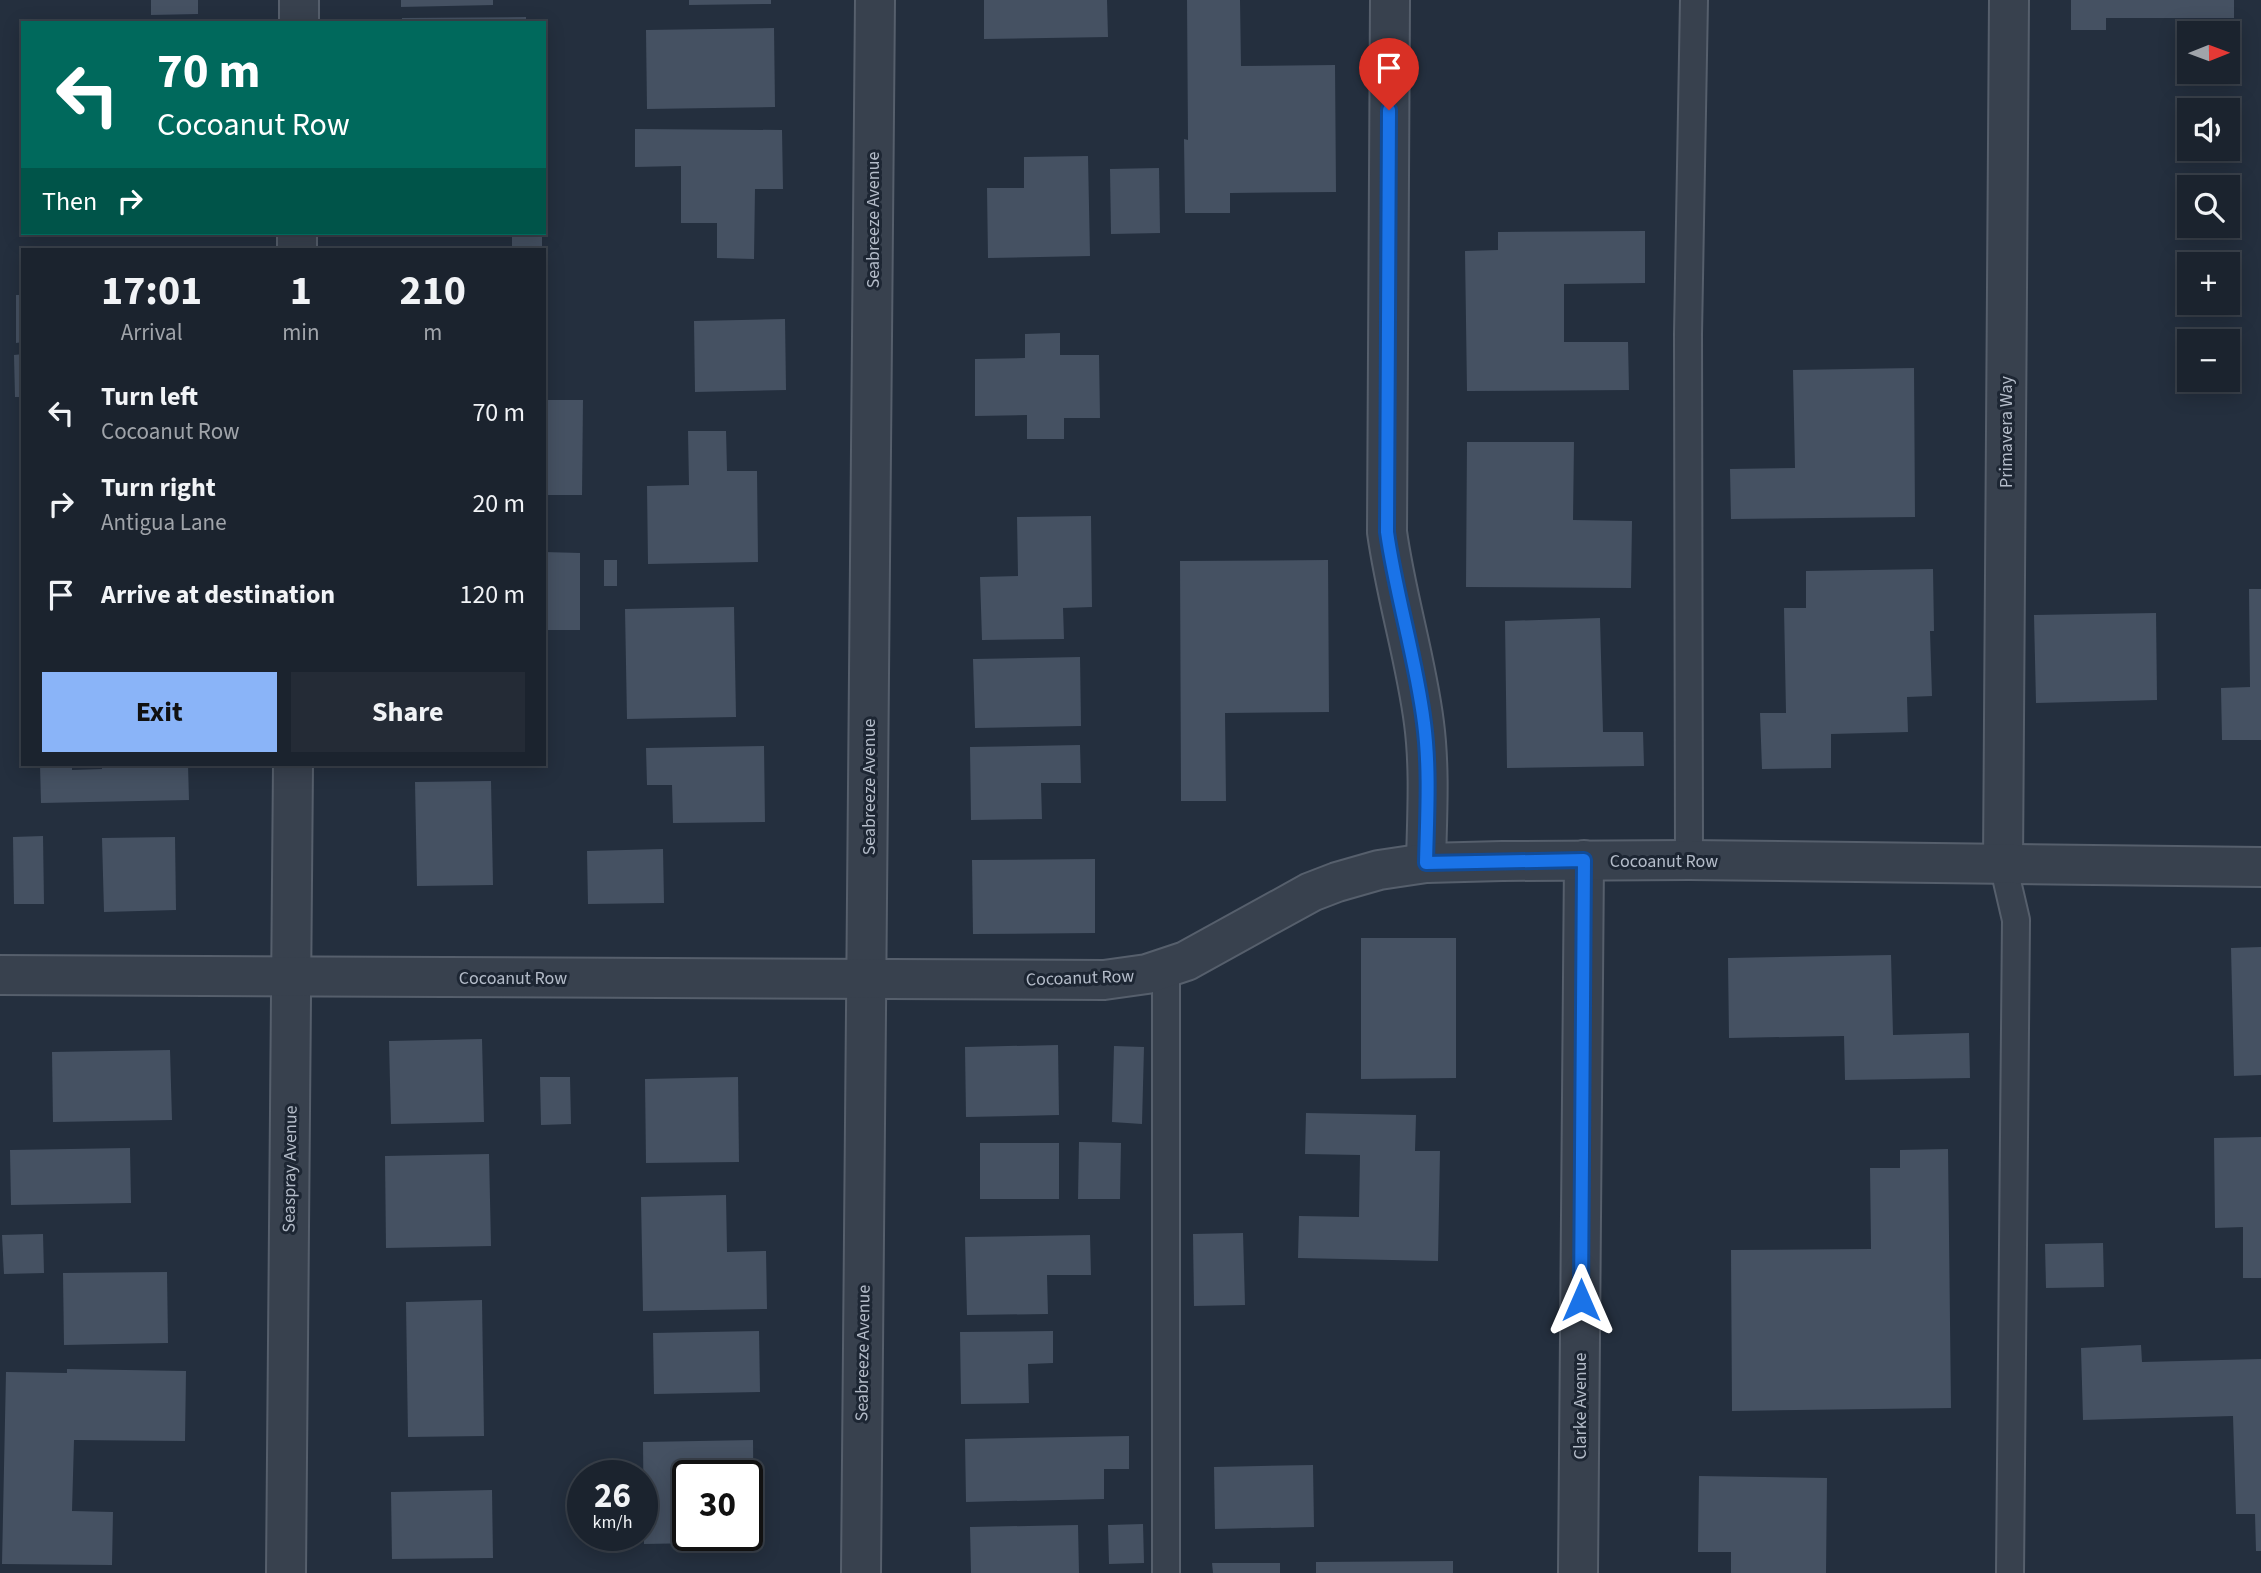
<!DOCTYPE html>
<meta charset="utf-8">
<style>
body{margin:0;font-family:"Source Sans 3",sans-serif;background:#242b36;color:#f1f3f6;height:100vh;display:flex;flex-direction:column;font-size:26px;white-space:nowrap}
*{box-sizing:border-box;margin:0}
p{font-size:23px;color:#a0a4aa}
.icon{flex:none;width:38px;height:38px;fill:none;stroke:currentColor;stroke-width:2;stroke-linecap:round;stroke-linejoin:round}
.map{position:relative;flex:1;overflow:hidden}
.side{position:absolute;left:21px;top:248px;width:525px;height:518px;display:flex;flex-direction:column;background:#1b232e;border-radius:0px;box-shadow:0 4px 18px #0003,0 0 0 2px #39404a}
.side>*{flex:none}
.guide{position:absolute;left:21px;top:21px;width:525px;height:214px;border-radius:0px;box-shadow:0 4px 18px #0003,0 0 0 2px #39404a;background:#00695c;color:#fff;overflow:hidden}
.needle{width:46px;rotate:89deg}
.buttons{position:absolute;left:2177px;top:21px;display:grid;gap:14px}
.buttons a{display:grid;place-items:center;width:63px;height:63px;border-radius:0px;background:#1b232e;box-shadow:0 4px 18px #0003,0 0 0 2px #39404a;font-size:35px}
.speed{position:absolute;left:567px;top:1460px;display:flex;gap:14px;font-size:35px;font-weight:700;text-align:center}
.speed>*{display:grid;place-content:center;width:91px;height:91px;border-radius:50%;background:#1b232e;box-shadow:0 4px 18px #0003,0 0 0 2px #39404a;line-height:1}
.speed small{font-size:18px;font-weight:400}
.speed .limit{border:4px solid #111;border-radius:10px;background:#fff;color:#111}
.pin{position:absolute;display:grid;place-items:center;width:60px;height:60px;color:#fff;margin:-72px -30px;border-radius:50% 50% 50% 0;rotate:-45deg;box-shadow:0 0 7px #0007}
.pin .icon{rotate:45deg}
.me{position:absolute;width:77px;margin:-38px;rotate:0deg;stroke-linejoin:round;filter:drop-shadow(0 0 5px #0008)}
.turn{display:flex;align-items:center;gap:24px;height:147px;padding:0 21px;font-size:32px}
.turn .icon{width:91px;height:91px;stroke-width:2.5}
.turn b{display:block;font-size:49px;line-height:60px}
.then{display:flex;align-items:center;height:66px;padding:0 21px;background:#0003;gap:14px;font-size:26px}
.eta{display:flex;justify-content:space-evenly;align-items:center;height:119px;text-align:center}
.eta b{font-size:42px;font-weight:700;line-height:49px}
.button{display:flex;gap:14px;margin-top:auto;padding:14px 21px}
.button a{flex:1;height:80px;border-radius:0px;background:#8ab4f8;color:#111;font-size:28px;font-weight:700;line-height:80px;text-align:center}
.button a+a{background:#242b36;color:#f1f3f6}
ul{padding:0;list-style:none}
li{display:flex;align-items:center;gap:21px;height:91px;padding:0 21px}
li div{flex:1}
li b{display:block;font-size:26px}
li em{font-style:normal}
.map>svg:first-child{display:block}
</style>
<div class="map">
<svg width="2261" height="1573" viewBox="0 0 2261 1573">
<rect width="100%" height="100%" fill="#242f3e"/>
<!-- building -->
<g fill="#455162" fill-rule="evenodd">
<path d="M151 0H198V14L151 15Z"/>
<path d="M401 0H493V5L401 7Z"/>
<path d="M689 0H771V4L689 5Z"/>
<path d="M984 0H1107L1108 37 984 39Z"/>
<path d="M1187 0H1240L1241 66 1335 65 1336 192 1230 193V213H1185L1184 139 1188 140Z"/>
<path d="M2071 0H2234V18H2106V30H2071Z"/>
<path d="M526 17V23H402V18Z"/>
<path d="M774 28 775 107 647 109 646 30Z"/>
<path d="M635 129 782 130 783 189H755L754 259 717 258V223H681V166L635 167Z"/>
<path d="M1088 156 1090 256 988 258 987 188H1024V157Z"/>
<path d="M1159 168 1160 233 1111 234 1110 169Z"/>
<path d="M1645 231V283L1564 284V342H1628L1629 390 1467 391 1465 251 1498 250V232Z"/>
<rect x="512" y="233" width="30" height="17"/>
<path d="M16 295H23V342L16 343Z"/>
<path d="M785 319 786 390 695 392 694 321Z"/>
<path d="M1060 333V355H1099L1100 418H1064V439H1027V415L975 416V359L1025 358V334Z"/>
<path d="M23 354V397H15L14 355Z"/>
<path d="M1914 368 1915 517 1731 519 1730 469 1795 468 1793 370Z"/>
<path d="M544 400H583L582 495H544Z"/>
<path d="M688 431H726L727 471H757L758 562 648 564 647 486 689 485Z"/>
<path d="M1467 442H1574L1573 520 1632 521 1631 588 1466 587Z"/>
<path d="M1091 516 1092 607 1063 608 1064 639 982 640 980 577 1018 576 1017 517Z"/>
<path d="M544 552 580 553V630H544Z"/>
<rect x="604" y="560" width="13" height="26"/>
<path d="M1328 560 1329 712 1225 713 1226 801H1181L1180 561Z"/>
<path d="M1933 569 1934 631H1930L1932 696 1907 697 1908 732 1831 734V768L1762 769 1760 713H1786L1784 608H1806V571Z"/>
<path d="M2249 589H2261V740H2222L2221 688 2250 687Z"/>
<path d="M734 607 736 717 627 719 625 609Z"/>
<path d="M2156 613 2157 700 2036 703 2034 615Z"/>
<path d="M1600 618 1603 732H1643L1644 766 1507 768 1505 621Z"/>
<path d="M1080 657 1081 726 975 728 973 659Z"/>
<path d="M1080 745 1081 783H1041L1042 819 971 820 970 747Z"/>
<path d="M764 746 765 822 673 823 672 785H647L646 748Z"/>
<path d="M40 765H72V770L102 769V765H188L189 800 41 803Z"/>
<path d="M491 781 493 885 417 886 415 782Z"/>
<path d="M43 836 44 904H14L13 837Z"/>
<path d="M175 837 176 910 104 912 102 838Z"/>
<path d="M663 849 664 903 588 904 587 851Z"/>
<path d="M1095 859V933L973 934 972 860Z"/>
<path d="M1361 938H1456V1078L1361 1079Z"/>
<path d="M2261 947V1075L2234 1076 2231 948Z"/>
<path d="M1891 955 1893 1035 1969 1033 1970 1078 1845 1080 1844 1036 1729 1038 1728 958Z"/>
<path d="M482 1039 484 1122 391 1124 389 1041Z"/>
<path d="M1058 1045 1059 1115 966 1117 965 1047Z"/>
<path d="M1114 1046 1144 1047 1142 1124 1112 1122Z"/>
<path d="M170 1050 172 1120 53 1122 52 1052Z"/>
<path d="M540 1077H570L571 1124 541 1125Z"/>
<path d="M738 1077 739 1162 646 1163 645 1079Z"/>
<path d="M1306 1113 1416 1115 1415 1151H1440L1438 1261 1298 1258 1299 1216 1359 1217 1360 1155 1305 1154Z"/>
<path d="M2261 1137V1278H2243V1227L2215 1228 2214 1138Z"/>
<path d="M1079 1142 1121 1143 1120 1199H1078Z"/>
<rect x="980" y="1143" width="79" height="56"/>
<path d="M130 1148 131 1203 11 1205 10 1150Z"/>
<path d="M1948 1149 1951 1408 1732 1411 1731 1250 1871 1249 1870 1168H1900V1150Z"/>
<path d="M489 1154 491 1246 386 1248 385 1156Z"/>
<path d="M726 1195 727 1252 766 1251 767 1309 643 1311 641 1197Z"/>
<path d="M1243 1233 1245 1305 1194 1306 1193 1234Z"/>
<path d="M43 1234 44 1273 4 1274 2 1235Z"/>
<path d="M1090 1235 1091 1275H1047L1048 1314 967 1315 965 1237Z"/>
<path d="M2103 1243 2104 1287 2046 1288 2045 1244Z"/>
<path d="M167 1272 168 1343 64 1345 63 1273Z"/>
<path d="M482 1300 484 1436 408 1437 406 1302Z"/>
<path d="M759 1331 760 1392 654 1394 653 1333Z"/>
<path d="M1053 1331V1363L1028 1364 1029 1403 961 1404 960 1332Z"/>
<path d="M2141 1345 2142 1362 2261 1359V1551H2256L2255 1514H2236L2233 1416 2083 1420 2081 1348Z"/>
<path d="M67 1369 186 1371 185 1441 74 1440 72 1511 113 1512 112 1565 2 1564 6 1372 67 1373Z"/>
<path d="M1129 1436V1469H1104V1499L966 1502 965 1439Z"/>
<path d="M753 1440 754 1542 644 1544 643 1442ZM688 1475H747V1535H688Z"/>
<path d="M1313 1465 1314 1527 1215 1529 1214 1467Z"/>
<path d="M1699 1476 1827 1478 1826 1573H1731V1552H1698Z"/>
<path d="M492 1490 493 1558 392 1559 391 1492Z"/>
<path d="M1143 1524 1144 1563 1109 1564 1108 1525Z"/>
<path d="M1078 1525 1079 1573H971L970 1527Z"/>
<path d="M1453 1561V1573H1316V1562Z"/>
<path d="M1212 1563H1280V1573H1213Z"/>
</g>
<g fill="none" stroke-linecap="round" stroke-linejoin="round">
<!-- service casing -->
<g stroke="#565f6c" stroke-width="30">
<g id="service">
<path d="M1689 860 1688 334 1694 0"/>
<path d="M2003 864 2016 920 2010 1573"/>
<path d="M1166 1573V968"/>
</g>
</g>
<!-- minor casing -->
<g stroke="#565f6c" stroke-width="42">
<g id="minor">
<path d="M1390 0 1387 532C1396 597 1416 659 1424 723 1430 769 1427 817 1426 863"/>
<path d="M299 23V0"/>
<path d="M297 250V233"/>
<path d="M2003 864 2009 0"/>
<path d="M286 1573 293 765"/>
<path d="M861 1573 875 0"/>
<path d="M1578 1573 1584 860"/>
</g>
</g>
<!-- tertiary casing -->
<g stroke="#565f6c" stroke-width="42">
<path id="tertiary" d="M0 975 1104 980 1147 974 1186 961 1311 892 1337 882 1379 870 1426 863 1502 861 1689 860 2261 867"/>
</g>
<!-- service -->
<use href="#service" stroke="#38414e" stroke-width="26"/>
<!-- minor -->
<use href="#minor" stroke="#38414e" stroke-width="38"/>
<!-- tertiary -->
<use href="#tertiary" stroke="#38414e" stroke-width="38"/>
</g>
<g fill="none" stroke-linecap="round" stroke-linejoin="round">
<!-- route casing -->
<g stroke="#114b97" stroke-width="18">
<path id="route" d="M1389 110 1387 532C1396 596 1416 658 1424 723 1430 769 1427 817 1426 863L1584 860 1581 1300"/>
</g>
<!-- route -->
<use href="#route" stroke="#1a73e8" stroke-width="12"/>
</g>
<g text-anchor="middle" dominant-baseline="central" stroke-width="6" stroke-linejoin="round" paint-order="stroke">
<!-- street labels -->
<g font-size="18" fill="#b4bcc9" stroke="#1d2633">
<text transform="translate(873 220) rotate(-90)">Seabreeze Avenue</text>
<text transform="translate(2006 432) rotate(-90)">Primavera Way</text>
<text transform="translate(869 787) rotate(-90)">Seabreeze Avenue</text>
<text x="1664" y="861">Cocoanut Row</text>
<text x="513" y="978">Cocoanut Row</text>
<text transform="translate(1080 978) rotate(-2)">Cocoanut Row</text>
<text transform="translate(290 1169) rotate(-89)">Seaspray Avenue</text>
<text transform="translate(863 1353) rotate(-89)">Seabreeze Avenue</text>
<text transform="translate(1580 1406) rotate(-90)">Clarke Avenue</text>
</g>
</g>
</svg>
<div class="buttons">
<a><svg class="needle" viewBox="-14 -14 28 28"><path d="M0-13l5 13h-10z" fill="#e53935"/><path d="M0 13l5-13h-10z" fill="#a0a4aa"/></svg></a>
<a><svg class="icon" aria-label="sound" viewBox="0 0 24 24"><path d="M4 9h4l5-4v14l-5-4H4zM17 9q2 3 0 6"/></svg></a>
<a><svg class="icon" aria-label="search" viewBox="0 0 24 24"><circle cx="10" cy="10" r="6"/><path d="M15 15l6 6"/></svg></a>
<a>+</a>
<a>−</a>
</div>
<div class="speed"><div>26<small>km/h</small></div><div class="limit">30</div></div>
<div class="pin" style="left:1389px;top:110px;background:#d93025"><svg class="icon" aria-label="arrive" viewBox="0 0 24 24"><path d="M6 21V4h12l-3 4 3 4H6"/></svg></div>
<svg class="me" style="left:1581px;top:1300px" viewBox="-20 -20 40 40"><path d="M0-17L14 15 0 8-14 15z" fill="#1a73e8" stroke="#fff" stroke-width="4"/></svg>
<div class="guide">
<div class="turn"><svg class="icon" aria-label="left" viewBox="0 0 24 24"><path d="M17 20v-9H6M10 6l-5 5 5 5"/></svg><div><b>70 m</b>Cocoanut Row</div></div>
<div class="then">Then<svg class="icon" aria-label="right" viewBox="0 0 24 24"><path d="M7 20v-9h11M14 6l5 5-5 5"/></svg></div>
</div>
<section class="side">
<div class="eta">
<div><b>17:01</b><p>Arrival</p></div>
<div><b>1</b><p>min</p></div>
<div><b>210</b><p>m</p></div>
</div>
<ul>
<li><svg class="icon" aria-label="left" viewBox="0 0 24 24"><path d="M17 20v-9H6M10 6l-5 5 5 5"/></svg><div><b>Turn left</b><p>Cocoanut Row</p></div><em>70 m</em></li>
<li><svg class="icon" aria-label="right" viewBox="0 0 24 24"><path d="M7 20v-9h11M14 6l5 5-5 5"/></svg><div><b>Turn right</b><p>Antigua Lane</p></div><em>20 m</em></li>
<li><svg class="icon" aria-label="arrive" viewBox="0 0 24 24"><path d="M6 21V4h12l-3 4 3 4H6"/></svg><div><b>Arrive at destination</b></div><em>120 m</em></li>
</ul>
<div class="button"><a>Exit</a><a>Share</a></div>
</section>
</div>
